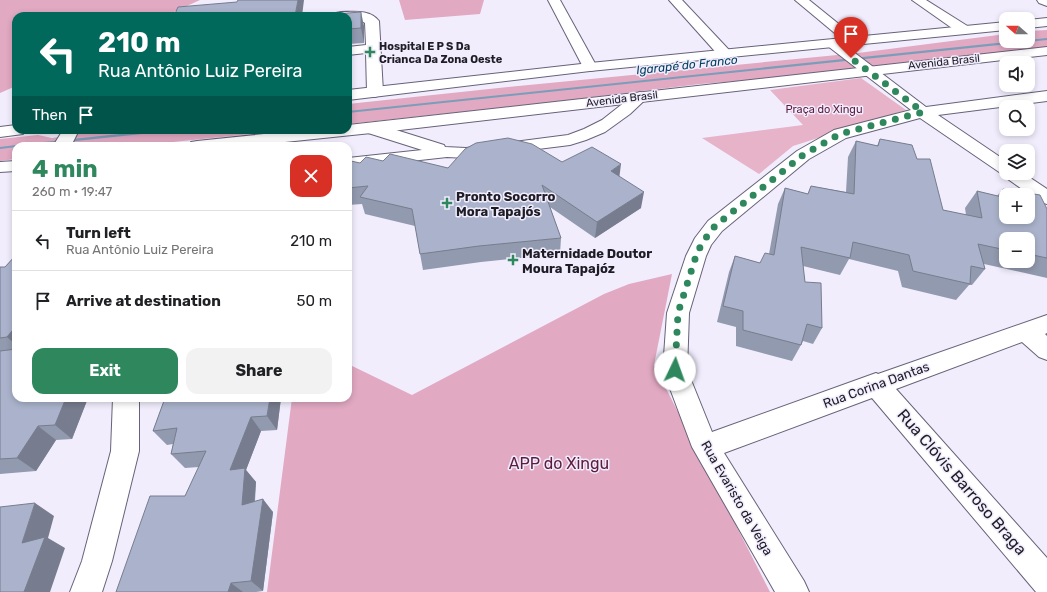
<!DOCTYPE html>
<meta charset="utf-8">
<style>
body{margin:0;font-family:Rubik,sans-serif;background:#f2f2f2;color:#202124;height:100vh;display:flex;flex-direction:column;font-size:15px;white-space:nowrap}
*{box-sizing:border-box;margin:0}
p{font-size:13px;color:#757577}
.icon{flex:none;width:22px;height:22px;fill:none;stroke:currentColor;stroke-width:2;stroke-linecap:round;stroke-linejoin:round}
.map{position:relative;flex:1;overflow:hidden}
.side{position:absolute;left:12px;top:142px;width:340px;height:260px;display:flex;flex-direction:column;background:#fff;border-radius:12px;box-shadow:0 2px 6px #0003}
.side>*{flex:none}
.banner{position:absolute;left:12px;top:12px;width:340px;height:122px;border-radius:12px;box-shadow:0 2px 6px #0003;background:#00695c;color:#fff;overflow:hidden}
.needle{width:26px;rotate:291deg}
.fabs{position:absolute;left:999px;top:12px;display:grid;gap:8px}
.fabs a{display:grid;place-items:center;width:36px;height:36px;border-radius:8px;background:#fff;box-shadow:0 2px 6px #0003;font-size:20px}
.pin{position:absolute;display:grid;place-items:center;width:34px;height:34px;color:#fff;margin:-41px -17px;border-radius:50% 50% 50% 0;rotate:-45deg;box-shadow:0 0 4px #0007}
.pin .icon{rotate:45deg}
.me{position:absolute;width:44px;margin:-22px;rotate:3deg;stroke-linejoin:round;filter:drop-shadow(0 0 3px #0008)}
.turn{display:flex;align-items:center;gap:14px;height:84px;padding:0 20px;font-size:18px}
.turn .icon{width:52px;height:52px;stroke-width:2.5}
.turn b{display:block;font-size:28px;line-height:34px}
.then{display:flex;align-items:center;height:38px;padding:0 20px;background:#0003;gap:8px;font-size:15px}
.round{display:grid;place-items:center;flex:none;width:42px;height:42px;border-radius:12px;background:#f2f2f2}
.summary{display:flex;align-items:center;justify-content:space-between;height:68px;padding:0 20px}
h1{font-size:24px;font-weight:700;line-height:30px;color:#2f885d}
.cta{display:flex;gap:8px;margin-top:auto;padding:8px 20px}
.cta a{flex:1;height:46px;border-radius:12px;background:#2f885d;color:#fff;font-size:16px;font-weight:700;line-height:46px;text-align:center}
.cta a+a{background:#f2f2f2;color:#202124}
ul{padding:0;list-style:none}
li{display:flex;align-items:center;gap:12px;height:60px;padding:0 20px;border-top:1px solid #e0e0e0}
li div{flex:1}
li b{display:block;font-size:15px}
li em{font-style:normal}
.map>svg:first-child{display:block}
</style>
<div class="map">
<svg width="1047" height="592" viewBox="0 0 1047 592">
<rect width="100%" height="100%" fill="#f1edfd"/>
<!-- green -->
<path fill="#e6b3c9" d="M861 78 906 110 793 146 759 174 702 138 803 125 770 90Z"/>
<!-- forest -->
<g fill="#e1a9c2">
<path d="M0 0H200L165 16H16V86L0 93Z"/>
<path d="M399 0H484L480 14 405 20Z"/>
<path d="M1047 30V48L765 79 700 84 544 103 348 124V104L508 87 858 53 1006 34V41H1028V31Z"/>
<path d="M101 130H290L134 146H16V159L0 161V139L38 135 52 138Z"/>
<path d="M672 274 654 365 770 592H267L292 398H348V364L412 395 604 294 629 284Z"/>
</g>
<g fill="none" stroke-linecap="round" stroke-linejoin="round">
<!-- stream -->
<g fill="#7a9db9" fill-rule="evenodd">
<path d="M1047 38V40L348 113V111L1016 41H1028V40Z"/>
<path d="M157 130H172L170 131 29 146H16V147L0 149V147L16 145Z"/>
</g>
<!-- minor casing -->
<g stroke="#676279" stroke-width="2">
<g id="minor">
<path d="M548 0H560L597 67 595 70 590 71 585 70 583 67Z"/>
<path d="M669 0H682L730 51 732 54 730 57 725 58 720 57Z"/>
<path d="M795 0H809L861 42 859 45 854 46 849 45Z"/>
<path d="M912 0H926L969 27 971 30 969 33H959Z"/>
<path d="M1037 0H1047V6L1039 3Z"/>
<path d="M341 12C353 12 370 9 379 21L383 92 380 95 375 97 370 95 367 92 366 53 348 55V47L366 45 365 23 360 20H348V16H335L336 13Z"/>
<path d="M834 40 839 41 926 107 1047 91V101L938 115 1006 161V173H1023L1047 189V204L1040 202 1005 177 1002 174 920 118 846 138 809 159 722 231 711 245 706 256 689 313 687 370 712 432 876 373 878 374 1047 315V333L1045 334 1047 336V360L1039 357 1022 342 896 389 1047 558V592H1036L872 398 724 453 804 581 809 592H775L692 447 663 370 667 313 686 256 695 238 708 221 797 151 834 130 911 110 829 47 827 44 829 41Z"/>
<path d="M640 92 645 94 648 97 630 114 605 132 586 140 570 145 466 158 447 157 348 168V158L422 150 365 132 363 128 365 124 371 123 377 124 444 145 445 147 466 148 568 135 584 129 602 120 635 94Z"/>
<path d="M63 130H79L71 146H53Z"/>
<path d="M113 398H139V451L112 561 102 592H70L82 561 111 451Z"/>
</g>
</g>
<!-- highway casing -->
<g stroke="#676279" stroke-width="2">
<g id="highway">
<path d="M1047 18V26L1028 28V20Z"/>
<path d="M1006 22V30L590 71 348 100V90L590 63Z"/>
<path d="M1047 47V55L400 130 246 146H188L191 142 197 141 303 130H348V125Z"/>
<path d="M16 125V130H25L23 134 0 137V127Z"/>
<path d="M16 161V171L0 172V162Z"/>
</g>
</g>
<!-- minor -->
<use href="#minor" fill="#fff" fill-rule="evenodd"/>
<!-- highway -->
<use href="#highway" fill="#fff" fill-rule="evenodd"/>
</g>
<!-- wall -->
<g fill="#929aaf" fill-rule="evenodd">
<path d="M348 16 364 26V43L348 44Z"/>
<path d="M880 139 917 159 943 210 966 215 965 208 977 191 997 196 1003 189 1047 209V278L984 264 985 269 972 285H969L956 300 902 287 898 271 849 259 840 275 803 266 805 282 822 328 813 344 803 341 801 345 792 361 736 346V327L717 322 729 272 735 256 760 263 769 254 778 204 785 188 808 194 811 186 846 192 848 157 856 141 877 146ZM1006 239H1028V261H1006Z"/>
<path d="M383 161 448 168 562 162 619 176 641 208 595 238 550 207 561 238 560 254 481 262 423 270 415 226 365 214 362 204 348 205V164Z"/>
<path d="M16 255V398H88L72 439 56 440 36 471 0 474V267H5Z"/>
<path d="M165 398H281L277 430 261 431 246 470 256 482 255 502 273 512 263 591 256 592H116L185 496 199 467 185 468 171 454 173 444 167 445 153 431Z"/>
</g>
<!-- shaded-wall -->
<g fill="#777d8e">
<path d="M298 0H304L302 16H295Z"/>
<path d="M361 12 364 26V43L361 28Z"/>
<path d="M621 164 619 180 611 171Z"/>
<path d="M644 192 641 208 595 238 597 222Z"/>
<path d="M16 326V345L7 337Z"/>
<path d="M66 398H88L72 439 55 425Z"/>
<path d="M270 398H281L277 430 267 416Z"/>
<path d="M251 417 261 431 246 470 256 482 253 518 242 505 230 470Z"/>
<path d="M38 426 56 440 36 471 17 458Z"/>
<path d="M263 499 273 512 263 591 251 581Z"/>
<path d="M35 503 54 516 48 538 65 548 50 592H24L22 543Z"/>
<path d="M231 583 243 592H228Z"/>
</g>
<!-- building -->
<g fill="#aab3cb" stroke="#777d8e" fill-rule="evenodd">
<path d="M238 0H298L295 16H174L178 7 237 2Z"/>
<path d="M361 12V28L348 29V16H308Z"/>
<path d="M508 138 532 144 562 162 592 147 621 164 611 171 644 192 597 222 542 185 561 238 479 246 420 254 412 209 360 197 368 186 348 188V164L351 161 360 163 366 157 383 161 390 154 448 168 465 149 476 143Z"/>
<path d="M880 139 912 145 917 159H930L943 210 982 218 977 191 1002 197 1003 189 1040 195 1047 209V258L1028 254V239H1006V250L978 244 985 269 971 266 970 284 913 271 909 255 853 242 850 258 801 247 805 282 821 283 822 328 807 324 801 345 743 330V311L723 306 735 256 760 263 765 253 774 255 785 188 808 194 811 186 854 194 856 141 878 146ZM1006 195H1028V217H1006Z"/>
<path d="M16 255V326L7 337 0 338V267H5Z"/>
<path d="M16 349V398H66L55 425 38 426 17 458 0 459V351Z"/>
<path d="M165 398H270L267 416 251 417 230 470 245 468 242 505 263 499 251 581 231 583 228 592H116L150 496H185L206 451 171 454 177 428 153 431Z"/>
<path d="M35 503 22 543 45 537 24 592H0V507Z"/>
</g>
<g fill="none" stroke-linecap="round" stroke-linejoin="round">
<!-- route -->
<path stroke="#2f885d" stroke-width="7" stroke-dasharray="0 12.6" d="M675 370 678 313 696 256 702 243 715 226 803 155 840 134 923 112 851 58"/>
</g>
<!-- markers -->
<g fill="#2f885d" stroke="#f1edfd" stroke-width="1.5">
<path d="M368 46h4v4h4v4h-4v4h-4v-4h-4v-4h4z"/>
<path d="M445 197h4v4h4v4h-4v4h-4v-4h-4v-4h4z"/>
<path d="M511 254h4v4h4v4h-4v4h-4v-4h-4v-4h4z"/>
</g>
<g text-anchor="middle" dominant-baseline="central" stroke-width="3" stroke-linejoin="round" paint-order="stroke">
<!-- far-poi labels -->
<g font-size="11" font-weight="bold" fill="#1e1c25" stroke="#f1edfd" text-anchor="start">
<text x="379" y="46">Hospital E P S Da<tspan x="379" dy="13">Crianca Da Zona Oeste</tspan></text>
</g>
<!-- far-street labels -->
<g font-size="11" fill="#1e1c25" stroke="#f1edfd">
<text transform="translate(944 62) rotate(-6)">Avenida Brasil</text>
<text transform="translate(622 99) rotate(-7)">Avenida Brasil</text>
</g>
<!-- far-park labels -->
<g font-size="11" fill="#5d1c3f" stroke="#f1edfd">
<text x="824" y="109">Praça do Xingu</text>
</g>
<!-- far-water labels -->
<g font-size="12" font-style="italic" fill="#003e60" stroke="#f1edfd">
<text transform="translate(687 65) rotate(-6)">Igarapé do Franco</text>
</g>
<!-- poi labels -->
<g font-size="13" font-weight="bold" fill="#1e1c25" stroke="#f1edfd" text-anchor="start">
<text x="456" y="196">Pronto Socorro<tspan x="456" dy="15">Mora Tapajós</tspan></text>
<text x="522" y="253">Maternidade Doutor<tspan x="522" dy="15">Moura Tapajóz</tspan></text>
</g>
<!-- street labels -->
<g font-size="13" fill="#1e1c25" stroke="#f1edfd">
<text transform="translate(876 385) rotate(-20)">Rua Corina Dantas</text>
<text transform="translate(737 498) rotate(60)">Rua Evaristo da Veiga</text>
</g>
<!-- near-park labels -->
<g font-size="16" fill="#5d1c3f" stroke="#f1edfd">
<text x="559" y="463">APP do Xingu</text>
</g>
<!-- near-street labels -->
<g font-size="16" fill="#1e1c25" stroke="#f1edfd">
<text transform="translate(962 482) rotate(49)">Rua Clóvis Barroso Braga</text>
</g>
</g>
</svg>
<div class="fabs">
<a><svg class="needle" viewBox="-14 -14 28 28"><path d="M0-13l5 13h-10z" fill="#e53935"/><path d="M0 13l5-13h-10z" fill="#757577"/></svg></a>
<a><svg class="icon" aria-label="sound" viewBox="0 0 24 24"><path d="M4 9h4l5-4v14l-5-4H4zM17 9q2 3 0 6"/></svg></a>
<a><svg class="icon" aria-label="search" viewBox="0 0 24 24"><circle cx="10" cy="10" r="6"/><path d="M15 15l6 6"/></svg></a>
<a><svg class="icon" aria-label="layers" viewBox="0 0 24 24"><path d="M12 4l9 5-9 5-9-5zM3 14l9 5 9-5"/></svg></a>
<a>+</a>
<a>−</a>
</div>
<div class="pin" style="left:851px;top:58px;background:#d93025"><svg class="icon" aria-label="arrive" viewBox="0 0 24 24"><path d="M6 21V4h12l-3 4 3 4H6"/></svg></div>
<svg class="me" style="left:675px;top:370px" viewBox="-20 -20 40 40"><circle r="19" fill="#fff"/><path d="M0-13L10 11 0 6-10 11z" fill="#2f885d"/></svg>
<div class="banner">
<div class="turn"><svg class="icon" aria-label="left" viewBox="0 0 24 24"><path d="M17 20v-9H6M10 6l-5 5 5 5"/></svg><div><b>210 m</b>Rua Antônio Luiz Pereira</div></div>
<div class="then">Then<svg class="icon" aria-label="arrive" viewBox="0 0 24 24"><path d="M6 21V4h12l-3 4 3 4H6"/></svg></div>
</div>
<section class="side">
<div class="summary"><div><h1>4 min</h1><p>260 m · 19:47</p></div><a class="round" style="background:#d93025;color:#fff"><svg class="icon" aria-label="close" viewBox="0 0 24 24"><path d="M6 6l12 12M18 6L6 18"/></svg></a></div>
<ul>
<li><svg class="icon" aria-label="left" viewBox="0 0 24 24"><path d="M17 20v-9H6M10 6l-5 5 5 5"/></svg><div><b>Turn left</b><p>Rua Antônio Luiz Pereira</p></div><em>210 m</em></li>
<li><svg class="icon" aria-label="arrive" viewBox="0 0 24 24"><path d="M6 21V4h12l-3 4 3 4H6"/></svg><div><b>Arrive at destination</b></div><em>50 m</em></li>
</ul>
<div class="cta"><a>Exit</a><a>Share</a></div>
</section>
</div>
